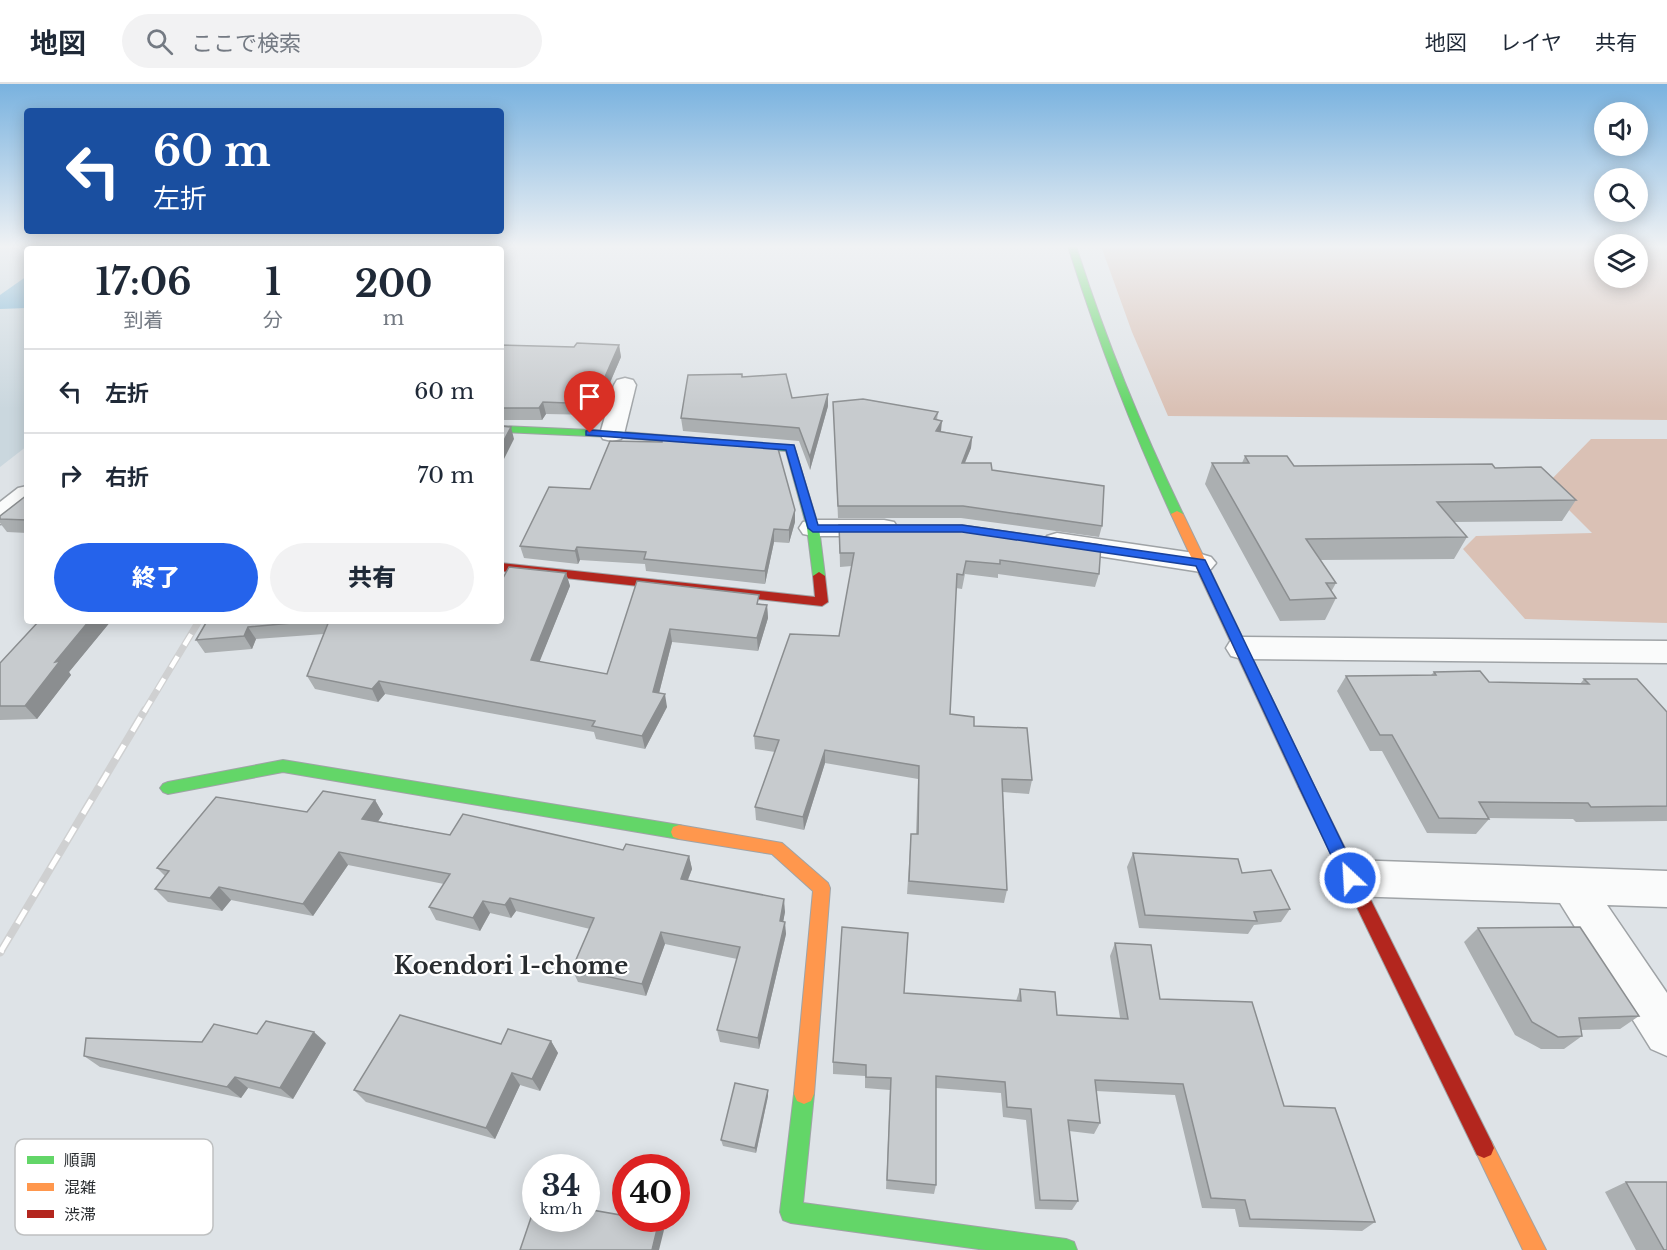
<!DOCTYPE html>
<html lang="ja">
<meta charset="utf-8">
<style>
body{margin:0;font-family:"Libre Baskerville","Noto Sans JP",serif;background:#f2f2f3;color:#1f2937;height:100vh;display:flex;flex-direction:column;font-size:22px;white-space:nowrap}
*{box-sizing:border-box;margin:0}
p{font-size:20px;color:#747a83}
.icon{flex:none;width:33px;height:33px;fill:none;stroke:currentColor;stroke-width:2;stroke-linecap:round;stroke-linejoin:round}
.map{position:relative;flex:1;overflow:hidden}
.panel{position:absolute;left:24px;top:162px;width:480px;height:378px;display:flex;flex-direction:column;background:#fff;border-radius:6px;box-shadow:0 3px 15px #0003}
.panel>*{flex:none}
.hud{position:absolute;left:24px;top:24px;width:480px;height:126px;border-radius:6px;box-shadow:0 3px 15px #0003;background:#1a4fa0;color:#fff;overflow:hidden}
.tools{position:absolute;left:1594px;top:18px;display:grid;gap:12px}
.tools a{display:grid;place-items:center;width:54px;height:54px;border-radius:50%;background:#fff;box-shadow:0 3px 15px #0003;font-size:30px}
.speed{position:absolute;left:522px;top:1070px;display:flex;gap:12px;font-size:30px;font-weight:700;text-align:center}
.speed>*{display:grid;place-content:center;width:78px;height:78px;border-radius:50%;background:#fff;box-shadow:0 3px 15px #0003;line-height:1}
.speed small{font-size:15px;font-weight:400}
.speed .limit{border:9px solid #d22;background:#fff;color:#111}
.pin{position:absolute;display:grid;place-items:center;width:51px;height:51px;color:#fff;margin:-62px -26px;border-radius:50% 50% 50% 0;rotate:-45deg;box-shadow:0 0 6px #0007}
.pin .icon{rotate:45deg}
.me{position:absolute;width:66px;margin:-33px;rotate:335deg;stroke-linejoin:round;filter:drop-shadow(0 0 4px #0008)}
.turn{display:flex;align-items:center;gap:21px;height:126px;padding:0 30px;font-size:27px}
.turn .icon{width:78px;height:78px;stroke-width:2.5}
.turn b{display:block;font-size:42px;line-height:51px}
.eta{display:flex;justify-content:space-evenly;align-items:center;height:102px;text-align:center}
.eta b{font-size:36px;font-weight:800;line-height:42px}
.button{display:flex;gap:12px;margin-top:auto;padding:12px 30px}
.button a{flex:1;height:69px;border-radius:36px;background:#2563eb;color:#fff;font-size:24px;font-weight:800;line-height:69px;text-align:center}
.button a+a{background:#f2f2f3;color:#1f2937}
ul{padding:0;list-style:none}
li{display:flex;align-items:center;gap:18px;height:84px;padding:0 30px;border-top:2px solid #e0e1e3}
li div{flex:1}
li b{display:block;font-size:22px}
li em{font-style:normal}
header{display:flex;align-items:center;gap:36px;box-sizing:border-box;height:84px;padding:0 30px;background:#fff;border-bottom:2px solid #e0e1e3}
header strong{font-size:28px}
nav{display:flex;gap:33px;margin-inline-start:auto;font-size:21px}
.search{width:420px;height:54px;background:#f2f2f3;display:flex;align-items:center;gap:15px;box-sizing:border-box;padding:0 21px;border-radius:33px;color:#747a83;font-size:22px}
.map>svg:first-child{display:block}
</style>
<header>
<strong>地図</strong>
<div class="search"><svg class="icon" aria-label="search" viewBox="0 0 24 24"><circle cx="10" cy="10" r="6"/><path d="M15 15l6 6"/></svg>ここで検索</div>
<nav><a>地図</a><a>レイヤ</a><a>共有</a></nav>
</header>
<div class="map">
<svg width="1667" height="1166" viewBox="0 0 1667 1166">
<rect width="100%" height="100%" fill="#dee3e7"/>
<!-- built -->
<path fill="#cad7de" d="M0 162H220L218 165H27V362L0 383Z"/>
<!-- green -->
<g fill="#dac1b5">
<path d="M1101 162H1605V194H1638V162H1667V336L1168 332 1132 248Z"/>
<path d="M1591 355H1667V539L1525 535 1463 465 1476 452 1592 449 1545 402Z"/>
</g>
<!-- water -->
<path fill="#72b0d2" d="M27 192V224L0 225V211Z"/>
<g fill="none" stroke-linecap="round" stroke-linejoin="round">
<!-- street casing -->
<g stroke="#9fa3a6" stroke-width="3">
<g id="street">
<path d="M256 162H275L273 165H254Z"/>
<path d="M625 294 633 296 636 301 624 350 621 355 612 357 603 355 600 350 614 301 617 296Z"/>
<path d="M27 402V423L10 438 0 440V418L18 404Z"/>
<path d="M813 436H884L894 438 898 444 894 450 884 452H813L803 450 799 444 803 438Z"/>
<path d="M1057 449 1201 470 1211 473 1216 479 1211 485 1201 488 1047 464 1043 458 1047 452Z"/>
<path d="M1242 553 1667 557V579L1242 575 1231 572 1226 564 1231 556Z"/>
<path d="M1350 776 1667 787V823L1607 821 1667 909V972L1651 965 1560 819 1350 812 1336 807 1330 794 1336 781Z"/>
</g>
</g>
<!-- fast casing -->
<g stroke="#9fa3a6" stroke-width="2">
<g id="fast">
<path d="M1068 162H1076C1105 254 1141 343 1183 430L1181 432 1177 433 1171 430C1131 343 1097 254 1068 162Z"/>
<path d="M501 342 612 347 794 362 819 444 825 492 819 496 813 492 807 444 786 367 612 353 501 348Z"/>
<path d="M283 676 679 741 685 743 687 748 685 753 679 755 283 688 168 710 163 708 160 704 163 700 168 698Z"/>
<path d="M804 1000 811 1003 814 1010 803 1119 1066 1155 1074 1158 1077 1166H986L791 1139 783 1136 780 1128 794 1010 797 1003Z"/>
</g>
</g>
<!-- slow casing -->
<g stroke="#9fa3a6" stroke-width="2">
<g id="slow">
<path d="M1177 427 1183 430 1314 702 1311 706 1306 708 1301 706 1298 702 1171 430Z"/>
<path d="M679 741 782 759 828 799 830 804 814 1010 811 1017 804 1020 797 1017 794 1010 813 807 772 770 679 755 673 753 671 748 673 743Z"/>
<path d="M1484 1054 1491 1057 1546 1166H1523L1474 1064 1477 1057Z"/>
</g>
</g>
<!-- jam casing -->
<g stroke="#9fa3a6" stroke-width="2">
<g id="jam">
<path d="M501 479 815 513 813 492 819 488 825 492 828 518 822 522 501 487Z"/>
<path d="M1306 696 1311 698 1314 702 1491 1057 1494 1064 1491 1071 1484 1074 1477 1071 1298 702 1301 698Z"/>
</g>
</g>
<!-- street -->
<use href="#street" fill="#fafbfb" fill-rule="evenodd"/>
<!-- fast -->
<use href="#fast" fill="#63d668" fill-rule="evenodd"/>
<!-- slow -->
<use href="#slow" fill="#ff974d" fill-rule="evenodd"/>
<!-- jam -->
<use href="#jam" fill="#b3261e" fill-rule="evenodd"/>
<!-- rail-far3 casing -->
<g stroke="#cfd0d1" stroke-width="4.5">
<path id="rail-far3" d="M365 162V165"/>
</g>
<!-- rail-far2 casing -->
<g stroke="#cfd0d1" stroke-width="7">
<path id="rail-far2" d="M144 628 199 537"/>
</g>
<!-- rail-far1 casing -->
<g stroke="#cfd0d1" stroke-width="8">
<path id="rail-far1" d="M1 867 145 626"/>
</g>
<!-- rail casing -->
<g stroke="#cfd0d1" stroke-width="9">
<path id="rail" d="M0 868 1 866"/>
</g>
<!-- rail-far3 -->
<use href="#rail-far3" stroke="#fff" stroke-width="3" stroke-dasharray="8" stroke-linecap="butt"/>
<!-- rail-far2 -->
<use href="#rail-far2" stroke="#fff" stroke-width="4.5" stroke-dasharray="13" stroke-linecap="butt"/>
<!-- rail-far1 -->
<use href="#rail-far1" stroke="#fff" stroke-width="5" stroke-dasharray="16" stroke-linecap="butt"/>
<!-- rail -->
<use href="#rail" stroke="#fff" stroke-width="7" stroke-dasharray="20" stroke-linecap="butt"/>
</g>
<!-- wall -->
<g fill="#abafb1">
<path d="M501 261 574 263 619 261 621 273 596 331 546 330 542 336H501Z"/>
<path d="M742 293 792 314 828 310V322L810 386 799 357 683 347 681 334Z"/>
<path d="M833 318 938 328 937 336 941 347 972 353 971 364 965 379 992 386 1102 442 1099 453 961 434H838Z"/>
<path d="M1245 372 1294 382 1495 384 1576 416 1562 437 1454 438 1467 453 1454 475 1320 476 1336 499 1331 508 1336 514 1325 536 1280 537 1205 400 1212 379H1242Z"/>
<path d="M590 405 795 426V438L789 459 774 458 765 500 646 487 645 480 580 476 578 480 524 474 520 462Z"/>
<path d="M27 411V449L7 448 0 439V432Z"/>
<path d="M839 441 1099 490 1095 503 998 490V494L965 490 962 505 956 504 950 630 974 642 1032 696 1029 710 1003 708 1007 806 1004 819 907 810 911 750H916L918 695 825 679 804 746 756 736 755 723 775 668 755 665 754 652 839 552 852 482 840 483Z"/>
<path d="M566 489 570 502 539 578 607 590 637 497 767 521 768 534 758 567 672 558 659 609 667 623 645 665 596 655 594 648 385 610 378 618 315 605 307 592 324 550 256 555 252 565 205 569 196 556 207 537H501Z"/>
<path d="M39 537H111L69 588 71 591 37 635 0 636V579Z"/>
<path d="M1434 588 1489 598 1580 600 1584 595 1667 628V737L1576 738 1573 735 1488 734 1489 735 1476 750 1427 749 1382 667H1370L1337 607 1346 592 1431 591Z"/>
<path d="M375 716 383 730 378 737 450 751 689 772 692 785 688 796 785 828 783 837 786 850 759 965 720 958 717 946 737 875 665 860 646 912 578 898 572 885 590 845 516 827 511 834 490 829 480 847 436 836 429 823 444 800 348 781 313 832 231 816 222 827 168 818 155 805 165 792 157 784 307 728Z"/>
<path d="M1133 769 1242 789 1290 825 1281 838 1254 841 1248 850 1139 844 1127 783Z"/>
<path d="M1478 844 1639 932 1620 945 1581 946 1582 952 1564 965H1541L1515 951 1464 858Z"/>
<path d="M1115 859 1160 915 1284 1022 1375 1138 1362 1147 1239 1143 1235 1125 1202 1124 1175 1011 1096 1007 1100 1039 1094 1050 1069 1047 1078 1117 1072 1126 1035 1125 1026 1036 1003 1033 1001 1009 936 1004V1101L934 1110 886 1105 890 1006 865 1004V992L833 990V978L904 909 1016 917 1020 905 1057 931 1120 934 1110 872Z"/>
<path d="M257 950 326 959 293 1015 248 1004 241 1014 100 983 84 972 202 958Z"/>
<path d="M551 957 558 969 540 1007 520 1001 495 1055 366 1018 354 1006 501 960Z"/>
<path d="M768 1006V1012L756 1069 723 1062 721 1056Z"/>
<path d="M1626 1098 1667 1166H1636L1605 1108Z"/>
</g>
<!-- shaded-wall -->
<g fill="#8b8e90">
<path d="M619 261 621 273 596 331 593 320Z"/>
<path d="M828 310V322L810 386V373Z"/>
<path d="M543 318 546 330 542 336 539 324Z"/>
<path d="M942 337 941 347H936Z"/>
<path d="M511 343 514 355 501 381V362Z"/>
<path d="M972 353 971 364 960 390 962 379Z"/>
<path d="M795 426V438L789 459V446Z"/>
<path d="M774 445V458L765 500V487Z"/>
<path d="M577 463 580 476 578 480 575 467Z"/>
<path d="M566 489 570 502 535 589 531 576Z"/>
<path d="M767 521 768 534 758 567 757 554Z"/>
<path d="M89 537H111L69 588 71 591 37 635 25 622 55 578Z"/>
<path d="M248 543 256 555 252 565 244 552Z"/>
<path d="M670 545 672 558 656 621 653 608Z"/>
<path d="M379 597 385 610 378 618 372 605Z"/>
<path d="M665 610 667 623 645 665 642 652Z"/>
<path d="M825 666V679L804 746 803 733Z"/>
<path d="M375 716 383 730 371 748 362 735Z"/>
<path d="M339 768 348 781 313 832 303 820Z"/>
<path d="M689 772 692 785 683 808 681 795Z"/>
<path d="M219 803 231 816 222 827 210 814Z"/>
<path d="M510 814 516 827 511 834 505 821Z"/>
<path d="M784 815 785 828 781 850 780 837Z"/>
<path d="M483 817 490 829 480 847 473 834Z"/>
<path d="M785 838 786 850 759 965 758 954Z"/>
<path d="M661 848 665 860 646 912 642 900Z"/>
<path d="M314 948 326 959 293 1015 280 1004Z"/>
<path d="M551 957 558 969 540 1007 532 995Z"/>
<path d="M512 989 520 1001 495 1055 486 1044Z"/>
<path d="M235 993 248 1004 241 1014 227 1003Z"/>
<path d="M768 1006V1012L756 1069 755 1064Z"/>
<path d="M659 1137 664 1146 659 1166H652Z"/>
</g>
<!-- building -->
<g fill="#c7cbce" stroke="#8b8e90" stroke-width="1.5">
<path d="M577 259 619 261 593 320 543 318 539 324H501V261L574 263Z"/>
<path d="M742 290V293L786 290 792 314 828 310 810 373 799 344 681 334 688 291Z"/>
<path d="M863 315 938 328 934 335 942 337 936 347 972 353 962 379H991L992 386 1104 402 1102 442 963 422H838L833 318Z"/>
<path d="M501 342 511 343 501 362Z"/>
<path d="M678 353 777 361 795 426 789 446 774 445 765 487 644 475 646 468 577 463 575 467 520 462 549 403 590 405 610 357 662 358V355H678Z"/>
<path d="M1245 372H1287L1294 382 1492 380 1495 384 1541 383 1576 416 1437 418 1467 453 1306 455 1336 499H1326L1336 514 1290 516 1212 379H1249Z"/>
<path d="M27 411V436L0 435V432Z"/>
<path d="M839 441H962L1101 461 1099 490 1000 476V480L966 477 963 491 957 490 950 630 974 633V642L1027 644 1032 696 1002 695 1007 806 909 797 911 750H918L919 682 825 666 803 733 755 723 779 656 754 652 790 550 839 552 854 469H840Z"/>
<path d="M509 483 566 489 531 576 607 590 637 497 759 511 757 520 767 521 757 554 670 545 653 608 665 610 642 652 592 642 595 637 379 597 372 605 307 592 329 537H501V494H503Z"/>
<path d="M39 537H89L55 578 60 577 25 622H0V579Z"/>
<path d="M207 537H314L248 543 244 552 196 556Z"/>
<path d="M1480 587 1489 598 1589 600 1584 595H1637L1667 628V722L1591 723 1588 719 1479 718 1489 735 1439 734 1392 651H1380L1346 592 1436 591 1434 588Z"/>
<path d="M323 707 375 716 362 735 450 751 463 730 623 766 626 760 689 772 681 795 784 815 780 837 785 838 758 954 717 946 740 863 661 848 642 900 572 885 594 834 510 814 505 821 483 817 473 834 429 823 450 790 339 768 303 820 219 803 210 814 155 805 169 787 157 784 216 713 307 728Z"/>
<path d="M1133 769 1238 775 1242 789 1271 786 1290 825 1254 828 1257 837 1145 831Z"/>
<path d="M842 843 908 849 904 909 1021 917 1020 905 1055 908 1057 931 1128 935 1115 859 1151 861 1160 915 1252 918 1284 1022 1335 1024 1375 1138 1250 1135 1245 1116 1211 1114 1183 1000 1095 996 1100 1039 1068 1036 1078 1117 1040 1116 1031 1025 1007 1023 1005 998 936 992V1101L887 1096 891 994 866 993V981L833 978Z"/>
<path d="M1580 843 1639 932 1579 934 1582 952 1558 953 1532 938 1478 844Z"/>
<path d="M400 931 501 960 508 945 551 957 532 995 512 989 486 1044 354 1006Z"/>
<path d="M266 937 314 948 280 1004 235 993 227 1003 84 972 86 954 202 958 214 940 257 950Z"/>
<path d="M735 999 768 1006 755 1064 721 1056Z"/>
<path d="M1626 1098H1667V1166H1664Z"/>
<path d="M536 1119V1134H586V1125L626 1132V1134H640L659 1137 652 1166H520Z"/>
</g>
<!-- sky -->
<linearGradient id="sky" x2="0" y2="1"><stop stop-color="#79b2df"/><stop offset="0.5" stop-color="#f0f2f4"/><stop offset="1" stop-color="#f0f2f4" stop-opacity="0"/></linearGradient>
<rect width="1667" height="325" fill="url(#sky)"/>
<!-- route -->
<path fill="#2563eb" stroke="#184099" stroke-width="1.5" d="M590 346 794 361 818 441H962L1205 476 1359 794 1356 799 1350 802 1344 799 1196 482 962 448H813L808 444 786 366 586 351V347Z"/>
<g text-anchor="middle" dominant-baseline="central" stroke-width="4.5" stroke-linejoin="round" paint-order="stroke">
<!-- near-neighbourhood labels -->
<g font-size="24" font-weight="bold" fill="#282c2f" stroke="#fff">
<text x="511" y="881">Koendori 1-chome</text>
</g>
</g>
<!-- legend -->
<rect x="15" y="1055" width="198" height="96" rx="9" fill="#fff" stroke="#bec0c1" stroke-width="1.5"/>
<rect x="27" y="1072" width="27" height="8" fill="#63d668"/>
<rect x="27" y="1099" width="27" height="8" fill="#ff974d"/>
<rect x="27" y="1126" width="27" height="8" fill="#b3261e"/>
<g font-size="16" fill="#282c2f">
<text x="64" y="1082">順調</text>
<text x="64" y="1109">混雑</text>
<text x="64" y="1136">渋滞</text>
</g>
</svg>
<div class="tools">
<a><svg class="icon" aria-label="sound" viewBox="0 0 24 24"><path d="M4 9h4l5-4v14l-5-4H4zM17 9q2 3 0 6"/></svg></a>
<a><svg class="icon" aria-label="search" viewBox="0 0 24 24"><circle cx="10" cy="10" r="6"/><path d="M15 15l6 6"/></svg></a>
<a><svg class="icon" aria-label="layers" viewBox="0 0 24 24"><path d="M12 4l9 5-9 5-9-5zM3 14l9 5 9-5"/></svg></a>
</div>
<div class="speed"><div>34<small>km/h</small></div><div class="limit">40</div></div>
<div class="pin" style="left:590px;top:349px;background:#d93025"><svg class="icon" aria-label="arrive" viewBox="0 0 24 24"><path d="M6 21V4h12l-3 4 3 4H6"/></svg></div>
<svg class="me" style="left:1350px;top:794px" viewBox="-20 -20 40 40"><circle r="17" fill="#2563eb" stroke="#fff" stroke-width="3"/><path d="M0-11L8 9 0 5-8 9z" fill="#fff"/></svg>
<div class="hud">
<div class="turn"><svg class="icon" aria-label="left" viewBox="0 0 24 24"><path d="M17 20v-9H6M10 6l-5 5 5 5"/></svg><div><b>60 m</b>左折</div></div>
</div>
<section class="panel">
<div class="eta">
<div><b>17:06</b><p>到着</p></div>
<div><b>1</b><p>分</p></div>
<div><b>200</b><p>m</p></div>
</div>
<ul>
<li><svg class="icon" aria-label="left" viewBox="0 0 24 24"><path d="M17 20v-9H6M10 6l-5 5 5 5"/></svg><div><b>左折</b></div><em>60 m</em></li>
<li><svg class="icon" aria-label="right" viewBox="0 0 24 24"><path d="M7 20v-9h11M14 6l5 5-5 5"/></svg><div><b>右折</b></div><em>70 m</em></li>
</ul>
<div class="button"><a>終了</a><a>共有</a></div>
</section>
</div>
